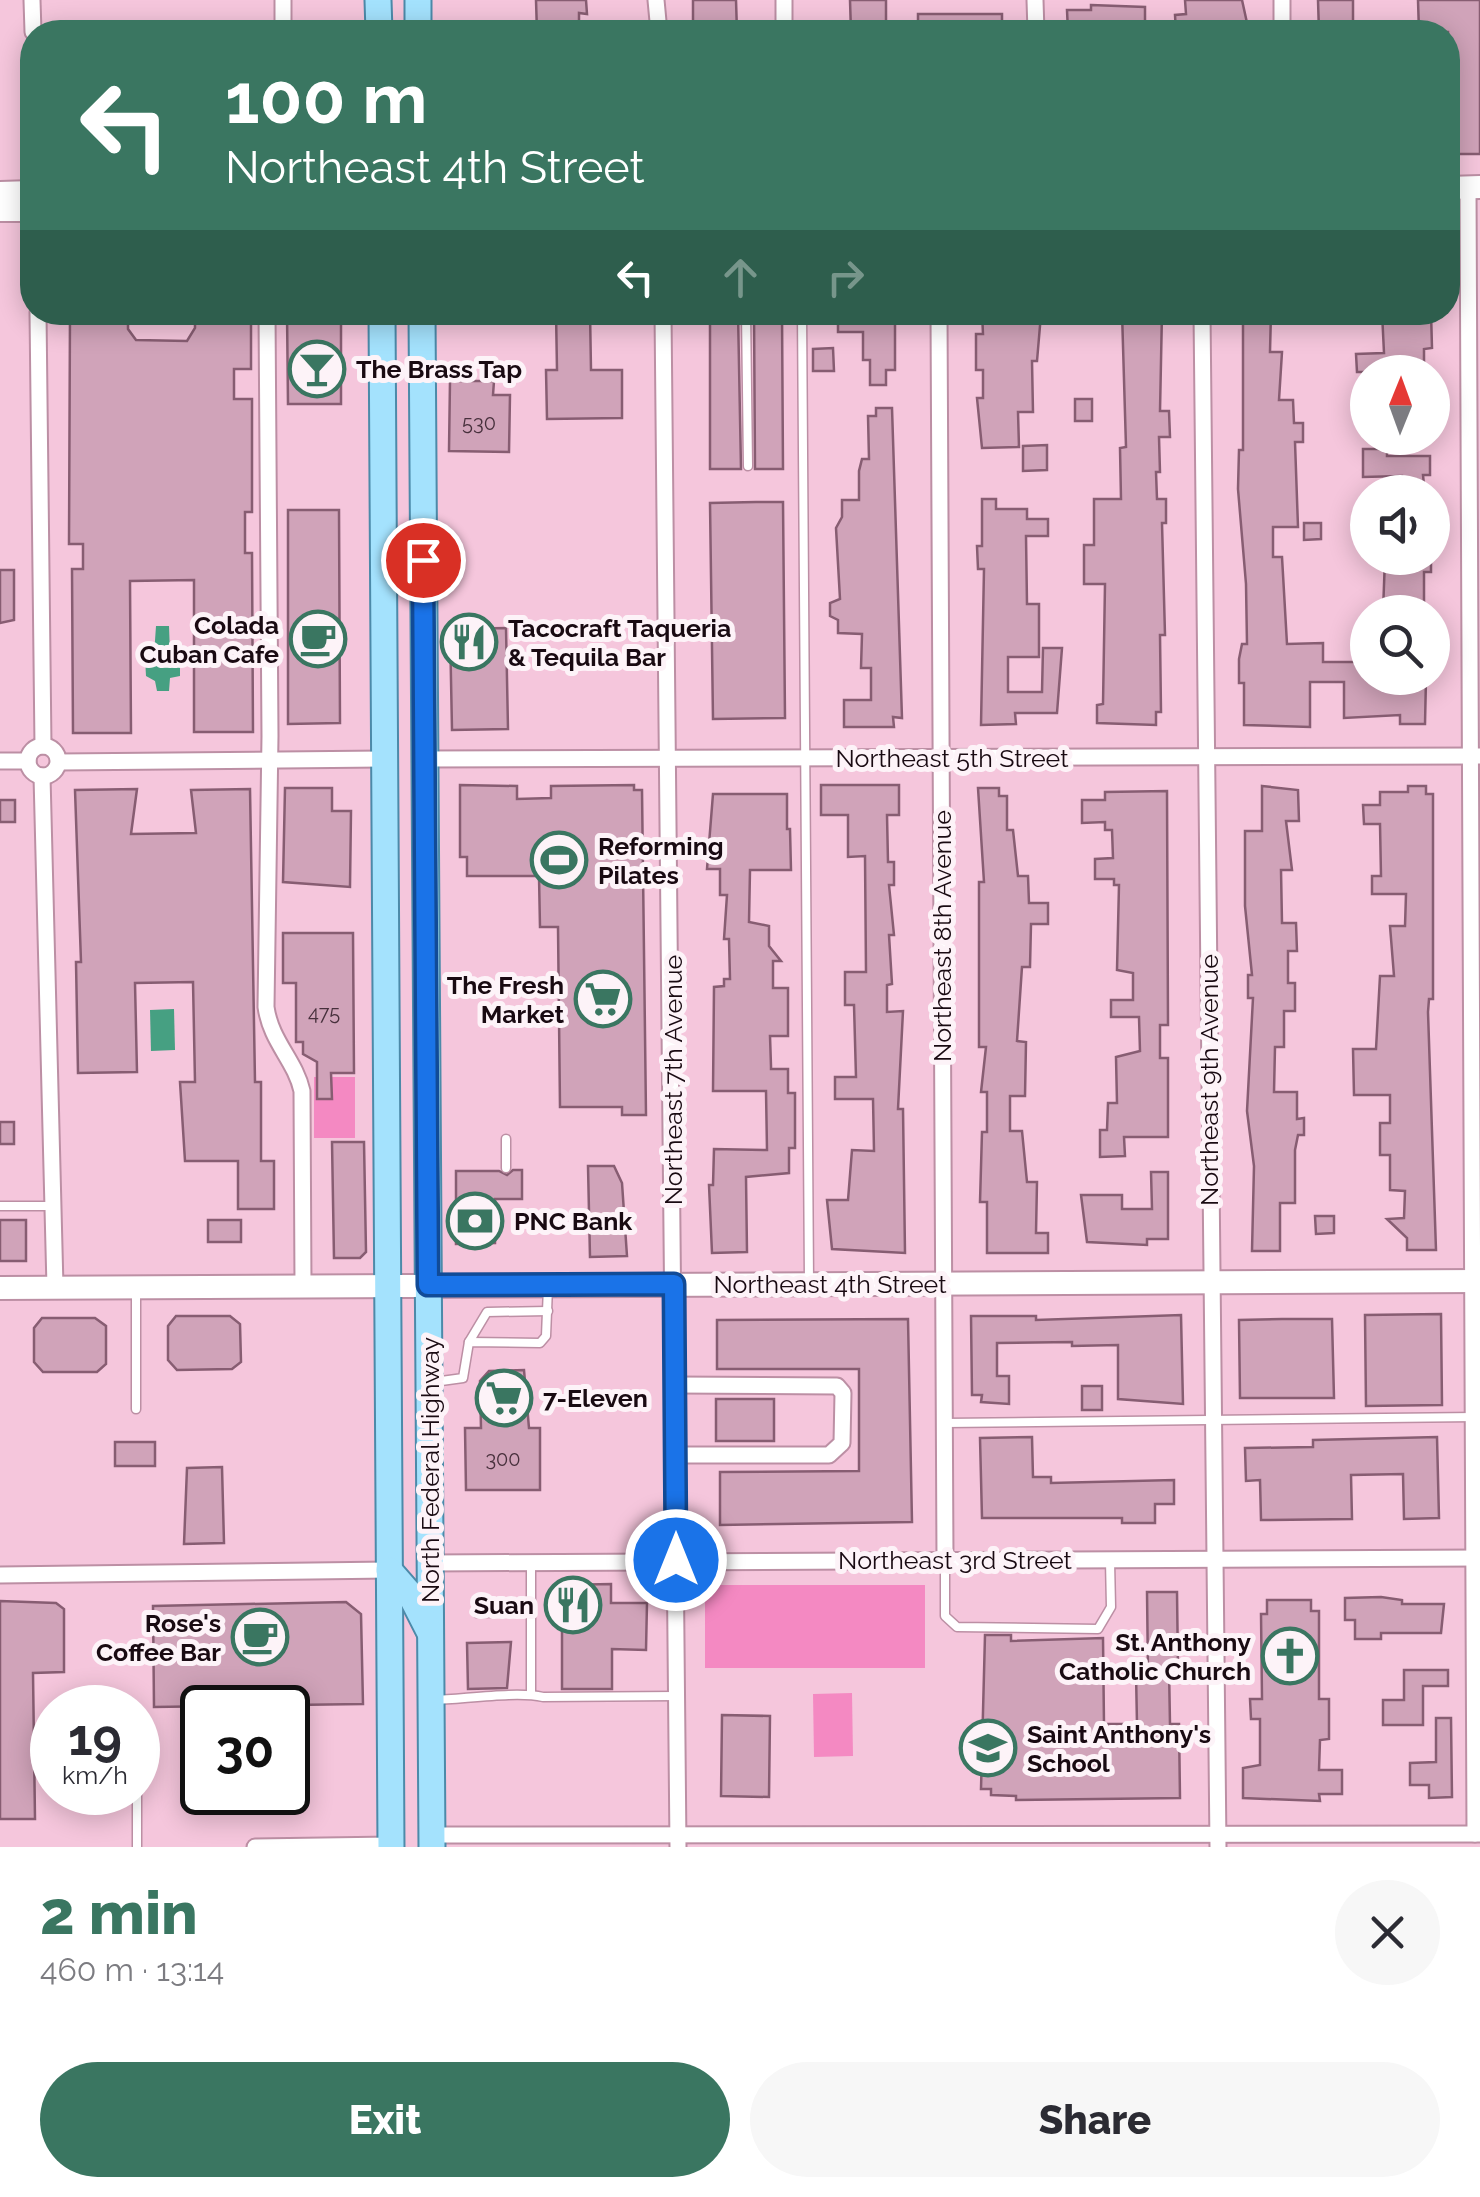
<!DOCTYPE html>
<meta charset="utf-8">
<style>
body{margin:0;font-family:Raleway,sans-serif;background:#f7f7f7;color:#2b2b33;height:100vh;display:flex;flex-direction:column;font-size:38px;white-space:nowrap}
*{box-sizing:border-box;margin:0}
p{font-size:32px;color:#7c7c81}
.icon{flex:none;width:55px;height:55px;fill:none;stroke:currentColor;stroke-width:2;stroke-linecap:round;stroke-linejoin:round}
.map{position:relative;height:1847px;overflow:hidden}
.details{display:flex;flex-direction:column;background:#fff;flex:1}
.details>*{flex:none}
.hud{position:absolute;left:20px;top:20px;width:1440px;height:305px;border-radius:40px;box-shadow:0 5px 25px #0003;background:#3a7661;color:#fff;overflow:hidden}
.needle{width:65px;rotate:1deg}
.controls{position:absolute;left:1350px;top:355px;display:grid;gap:20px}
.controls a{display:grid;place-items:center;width:100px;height:100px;border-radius:50%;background:#fff;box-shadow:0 5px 25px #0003;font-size:50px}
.speed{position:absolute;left:30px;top:1685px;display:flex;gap:20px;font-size:50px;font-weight:700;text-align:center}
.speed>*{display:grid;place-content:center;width:130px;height:130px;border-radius:50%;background:#fff;box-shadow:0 5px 25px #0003;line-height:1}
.speed small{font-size:25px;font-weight:400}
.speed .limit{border:5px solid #111;border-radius:15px;background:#fff;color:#111}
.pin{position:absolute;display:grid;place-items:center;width:85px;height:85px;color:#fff;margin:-42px;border:5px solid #fff;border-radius:50%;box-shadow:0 2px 10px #0007}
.me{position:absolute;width:110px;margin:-55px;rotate:0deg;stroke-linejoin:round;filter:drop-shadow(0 0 8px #0008)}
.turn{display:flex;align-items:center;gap:35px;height:210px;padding:0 40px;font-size:45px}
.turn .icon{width:130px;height:130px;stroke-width:2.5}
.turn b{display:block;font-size:70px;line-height:85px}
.lanes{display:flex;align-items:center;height:95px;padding:0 40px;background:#0003;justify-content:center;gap:50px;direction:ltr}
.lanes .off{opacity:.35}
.round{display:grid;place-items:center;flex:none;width:105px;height:105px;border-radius:52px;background:#f7f7f7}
.overview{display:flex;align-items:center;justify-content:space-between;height:170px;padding:0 40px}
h1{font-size:60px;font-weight:800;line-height:75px;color:#3a7661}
.primary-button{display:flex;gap:20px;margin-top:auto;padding:20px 40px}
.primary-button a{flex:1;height:115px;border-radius:60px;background:#3a7661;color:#fff;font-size:40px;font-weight:800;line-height:115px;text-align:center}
.primary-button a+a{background:#f7f7f7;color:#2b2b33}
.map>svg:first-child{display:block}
</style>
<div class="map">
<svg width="1480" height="1847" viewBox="0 0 1480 1847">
<rect width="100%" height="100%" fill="#f5c6dc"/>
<!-- green -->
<g fill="#f489c2">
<rect x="314" y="1077" width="41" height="61"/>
<rect x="705" y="1585" width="220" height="83"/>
<path d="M852 1693 853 1756 814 1757 813 1694Z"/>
</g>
<!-- water -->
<g fill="#46a082">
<path d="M156 626H169L170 653 180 658V676L170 678 169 691H157L155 681 146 676 145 658 154 655Z"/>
<path d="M174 1009 175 1050 151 1051 150 1010Z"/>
</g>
<!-- building -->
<g fill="#d0a3b9" stroke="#875d72" stroke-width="2.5">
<path d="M536 0H586L587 14 579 13V32H537Z"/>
<path d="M693 0H736L737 32H693Z"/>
<path d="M850 0H886V32H851Z"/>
<path d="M1185 0H1242L1249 32H1176L1175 15 1186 14Z"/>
<path d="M1318 0H1353V32H1319Z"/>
<path d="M1418 0H1480V154H1448V102H1455L1454 60H1448V32H1419Z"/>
<path d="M1091 5 1145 7V32H1068L1067 10H1091Z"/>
<rect x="918" y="14" width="84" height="18"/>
<path d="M70 312H128V329L136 340 187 341 195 328V312H251V369H234V399H252V512H245V553H252L253 732H194V580L130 581 131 733H73L72 569H83V544H69Z"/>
<path d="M287 312H341V404H288Z"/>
<path d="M556 312H590L591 370H622V418L547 419 546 370H557Z"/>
<path d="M710 312H738L741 469H710Z"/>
<path d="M754 312H782L783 469H755Z"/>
<path d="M846 312H895V370H886V385H870V360H863V332H838V318H846Z"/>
<path d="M982 312 1041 314 1037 361H1032L1033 412H1018L1019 447 982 448 977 398H983V370H976V334H983Z"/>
<path d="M1122 312H1162L1160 411H1169L1170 437H1159L1160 472H1156L1157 499H1166V523H1162L1165 635H1160L1161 712H1156V725L1097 723V705L1103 704 1105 584H1084V545H1094V499H1121L1120 448 1126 447Z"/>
<path d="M1243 312H1271L1270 352H1282L1279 400H1293L1294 423H1303V442H1295L1298 527H1273V557H1282L1287 644 1323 643V662H1365L1368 678H1426L1425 724H1400V715L1344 718V682H1310V727L1244 725V683H1239V659L1242 644H1247L1246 584 1238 489 1239 450H1243Z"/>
<path d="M1382 312H1431L1432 348 1424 349V372H1357L1356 354 1384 353Z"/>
<path d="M833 348 834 371H813V349Z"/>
<path d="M450 381H494L493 395H510L509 452 449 451Z"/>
<rect x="1075" y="399" width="17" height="22"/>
<path d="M876 408H892L902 718 893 717 894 727H844V700H871V668H861L862 634 838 633V620L830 616V603L840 599 836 528 842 517V500H859V471L862 459H869L868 416H876Z"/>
<path d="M1047 445V470L1023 471V446Z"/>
<path d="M1363 449H1387V456H1430V475H1423L1424 485H1403L1402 476 1363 477Z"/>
<path d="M982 499H996V509H1027V519H1048V536H1026L1027 604H1039V657H1008V692H1042L1043 648H1062L1057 713H1015L1016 724 981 725 984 569H978L977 546H982Z"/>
<path d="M756 502H783L785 718 713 719 710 503Z"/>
<path d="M288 510H339L340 723 288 724Z"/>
<path d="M1304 523H1321V539L1304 540Z"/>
<path d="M1385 558H1431V572H1424V612H1383Z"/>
<path d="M0 570H14V620L0 623Z"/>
<path d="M506 628 508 729 452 730 450 629Z"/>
<path d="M460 785 517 786V799L551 798V786L634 785V790H642L646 1115H622V1107H560L558 927H540L539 876H467V857H460Z"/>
<path d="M821 785H899V815H887L888 862H894V885H889L894 935H889L892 984 887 985V1012L903 1011 898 1109H903L905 1253 832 1249 827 1200H848L852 1150 874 1151 873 1099H835V1077H856L854 1005H845V972H866L865 856 848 857V815H821Z"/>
<path d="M1262 786 1298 790 1299 821H1286L1292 870H1281L1282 923H1296L1297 951H1288V983H1295V1011H1284V1047H1275L1274 1092H1297V1119L1304 1118V1135H1298L1295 1150V1203H1280V1251H1252L1254 1166 1247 1111 1253 998H1248V975H1252L1245 906V831H1262Z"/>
<path d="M1408 786H1426V794H1433V999H1429L1428 1012 1436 1250H1407V1238L1387 1219 1404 1218 1405 1191 1390 1190V1155H1380V1123H1390V1095H1354L1353 1049H1376L1380 976H1394L1390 926H1405L1406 894H1372V876H1381L1380 824H1364L1363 805H1380V792H1408Z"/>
<path d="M285 788H332V811H351L350 887 283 882Z"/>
<path d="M978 788H999V796H1007V830H1013L1018 876H1028L1029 903H1048V924H1031L1030 967H1022L1017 1041 1026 1042 1025 1096H1010V1131H1022L1027 1182H1037L1036 1233H1048V1253H987V1202H980L982 1132H987V1092H981L986 1047H979V882H984Z"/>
<path d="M137 789 131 834 196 833 191 790 250 789 255 1082H261V1161H274V1209H238V1161H185L180 1082H195L193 982 135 983 137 1072 78 1073 76 962H81L75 790Z"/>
<path d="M1167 791 1168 1025H1160V1058H1168V1137H1124L1125 1156 1100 1157V1130H1107L1108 1103H1117L1116 1057 1140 1051 1139 1017H1111V1000H1133V973L1117 970 1119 885H1114V879H1095V859L1113 858 1112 830H1105V822L1082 823V800H1105V792Z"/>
<path d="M713 794H787V829H790L791 870H750L749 922 769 926V946L781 961H773V988H788V1036H770L771 1066V1069H788V1093H795V1148H789V1173L746 1177 747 1252 712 1253 709 1185H713L714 1149 767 1150 766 1091H713L714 987 724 986V979H730L729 939H724L727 895H720V869H707Z"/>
<rect x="0" y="800" width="15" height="22"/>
<path d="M283 933H353L354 1073H331L332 1099H317V1062L303 1054V1042H296V983H283Z"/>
<rect x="0" y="1122" width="14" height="22"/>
<path d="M332 1142H364L366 1252 360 1258H334Z"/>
<path d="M588 1166H614L622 1183 627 1256 590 1257Z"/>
<path d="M513 1170H522V1199H495V1243L456 1244V1171H499L507 1175Z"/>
<path d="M1151 1172H1168V1239H1147V1245L1087 1242 1081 1195H1122V1209H1152Z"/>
<path d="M1315 1216H1334V1233L1316 1234Z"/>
<rect x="0" y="1220" width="26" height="41"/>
<rect x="208" y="1220" width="33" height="22"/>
<path d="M1441 1314 1442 1405 1366 1406 1365 1315Z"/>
<path d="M1181 1315 1183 1404 1118 1399V1345L1072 1346V1342L997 1343V1376H1009V1404L981 1402 982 1395H972L971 1316H1036V1320Z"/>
<path d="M176 1316H230L240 1324 241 1362 232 1369 177 1370 168 1360V1326Z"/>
<path d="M42 1318H95L106 1326V1364L97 1372H43L34 1362V1328Z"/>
<path d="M908 1319 912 1522 720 1525V1472L859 1471V1369H717V1320Z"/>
<path d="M1282 1319H1332L1334 1398H1240L1239 1320Z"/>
<path d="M524 1370 529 1428H540V1490H466L465 1428H481L480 1381 489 1371Z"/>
<rect x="1082" y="1386" width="20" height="24"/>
<rect x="716" y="1399" width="58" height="42"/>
<path d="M1032 1437 1033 1477H1051V1483L1174 1480V1504H1155V1523H1122V1518H982L980 1438Z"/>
<path d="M1437 1437 1439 1518 1404 1519 1403 1474 1351 1475 1352 1519 1261 1520 1260 1480 1246 1481 1245 1448 1313 1447V1440Z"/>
<rect x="115" y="1442" width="40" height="24"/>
<path d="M222 1467 224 1543 184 1544 187 1468Z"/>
<path d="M611 1584V1603H647L646 1650 612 1649V1689H562V1585Z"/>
<path d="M1147 1592H1177L1178 1668H1169L1170 1724H1179L1180 1798 1016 1800V1796L991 1795V1789H981L985 1635H1011V1641L1103 1638 1104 1724H1137L1136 1673H1148Z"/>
<path d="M1381 1597 1402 1600V1604H1444L1441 1633H1381V1639H1355V1620H1345V1598Z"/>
<path d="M1267 1600H1311V1611H1319V1699H1329V1739L1320 1740 1319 1770H1342V1794H1319L1320 1801 1243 1798V1768L1260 1765V1719H1251L1250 1699H1262L1261 1614H1267Z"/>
<path d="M0 1601 56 1603 64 1609V1672L33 1673 35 1819H0Z"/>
<path d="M346 1602 361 1614 363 1704 154 1707 153 1606Z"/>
<path d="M511 1642 507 1688 468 1689 467 1643Z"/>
<path d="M1404 1670H1448V1686H1423V1725H1383V1700H1404Z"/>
<path d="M722 1715 770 1716 769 1797 721 1796Z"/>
<path d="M1436 1718H1451L1452 1797 1429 1798V1785H1410V1763L1436 1762Z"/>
</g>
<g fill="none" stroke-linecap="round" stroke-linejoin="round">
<!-- lane casing -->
<g stroke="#bc8fa4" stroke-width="11">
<g id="lane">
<path d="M746 312 748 466"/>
<path d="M802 312 809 1283"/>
<path d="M506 1139V1168"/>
<path d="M0 1206H54"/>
<path d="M469 1342 487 1312 548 1311"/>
<path d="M434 1382 463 1378 469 1342 540 1343 546 1336 548 1287"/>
<path d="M136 1409V1290"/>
<path d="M945 1423 1476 1417"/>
<path d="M945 1560V1616L957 1627 1098 1629 1111 1607 1110 1561"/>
<path d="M477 1613 531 1612"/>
<path d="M531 1692V1562"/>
<path d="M434 1700C465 1699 517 1691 543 1697L677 1696"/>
<path d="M137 1792V1847"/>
</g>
</g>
<!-- street casing -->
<g stroke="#bc8fa4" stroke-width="19">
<g id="street">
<path d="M32 0 33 32"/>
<path d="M283 0V32"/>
<path d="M656 0 659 32"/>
<path d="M784 0V32"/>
<path d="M1035 0 1036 32"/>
<path d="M1282 0V32"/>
<path d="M1468 187 1475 1834"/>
<path d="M38 312 43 746"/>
<path d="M267 312 270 736 266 1007C271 1042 295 1060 302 1091L303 1285"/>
<path d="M663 312 678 1847"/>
<path d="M939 312 945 1560"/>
<path d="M1202 312 1218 1847"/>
<circle cx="43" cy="761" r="15"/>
<path d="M424 759 1480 756"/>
<path d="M0 761H28"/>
<path d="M59 762 383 759"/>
<path d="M42 776 55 1287"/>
<path d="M675 1385 837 1386 843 1393 842 1443 829 1455H676"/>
<path d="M430 1563 1480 1558"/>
<path d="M0 1575 389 1570"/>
<path d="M432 1835 1480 1834"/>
<path d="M255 1847 391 1845"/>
</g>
</g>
<!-- secondary casing -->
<g stroke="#bc8fa4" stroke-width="26">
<g id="secondary">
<path d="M1448 188 1480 187"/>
<path d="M0 193 32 192"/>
<path d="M0 210H32"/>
<path d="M0 1288 1480 1281"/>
</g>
</g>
<!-- primary casing -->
<g stroke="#4c8aa9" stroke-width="29">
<g id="primary">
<path d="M378 0 379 32"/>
<path d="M418 0V32"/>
<path d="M382 312 391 1847"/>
<path d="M422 312 432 1847"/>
<path d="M389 1570 410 1594 429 1631"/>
</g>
</g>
<!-- lane -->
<use href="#lane" stroke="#fff" stroke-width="8"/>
<!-- street -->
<use href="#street" stroke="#fff" stroke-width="15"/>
<!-- secondary -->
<use href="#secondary" stroke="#fff" stroke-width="22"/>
<!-- primary -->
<use href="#primary" stroke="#a4e2fd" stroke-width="25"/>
</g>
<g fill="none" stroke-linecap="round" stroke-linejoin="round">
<!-- route casing -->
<g stroke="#114b97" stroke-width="25">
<path id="route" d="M423 560 428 1285 674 1284 676 1560"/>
</g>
<!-- route -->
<use href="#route" stroke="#1a73e8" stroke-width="18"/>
</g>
<!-- icons -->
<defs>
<g id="bar-ring" transform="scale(2.875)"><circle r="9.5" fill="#fdf3f8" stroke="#3a7661" stroke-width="1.5"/><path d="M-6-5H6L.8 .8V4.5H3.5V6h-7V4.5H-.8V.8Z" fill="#3a7661"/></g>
<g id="cafe-ring" transform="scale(2.875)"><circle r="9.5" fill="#fdf3f8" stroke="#3a7661" stroke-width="1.5"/><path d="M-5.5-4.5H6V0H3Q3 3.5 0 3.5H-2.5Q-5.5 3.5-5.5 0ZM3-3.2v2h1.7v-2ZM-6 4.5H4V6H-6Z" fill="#3a7661"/></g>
<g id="restaurant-ring" transform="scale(2.875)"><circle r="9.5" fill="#fdf3f8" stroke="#3a7661" stroke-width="1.5"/><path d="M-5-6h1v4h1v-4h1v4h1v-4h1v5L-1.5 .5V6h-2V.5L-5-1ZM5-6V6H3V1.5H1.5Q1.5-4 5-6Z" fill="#3a7661"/></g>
<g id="stadium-ring" transform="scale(2.875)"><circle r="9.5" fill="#fdf3f8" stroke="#3a7661" stroke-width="1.5"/><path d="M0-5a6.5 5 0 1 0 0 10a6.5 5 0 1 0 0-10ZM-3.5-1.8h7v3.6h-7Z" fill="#3a7661"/></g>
<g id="supermarket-ring" transform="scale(2.875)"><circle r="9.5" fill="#fdf3f8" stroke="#3a7661" stroke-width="1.5"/><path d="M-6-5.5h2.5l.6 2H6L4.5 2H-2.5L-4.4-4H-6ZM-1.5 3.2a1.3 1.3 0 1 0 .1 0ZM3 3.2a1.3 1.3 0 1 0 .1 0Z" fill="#3a7661"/></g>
<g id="bank-ring" transform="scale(2.875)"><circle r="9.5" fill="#fdf3f8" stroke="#3a7661" stroke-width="1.5"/><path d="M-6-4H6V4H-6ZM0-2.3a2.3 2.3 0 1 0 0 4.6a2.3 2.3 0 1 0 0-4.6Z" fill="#3a7661"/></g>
<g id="church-ring" transform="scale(2.875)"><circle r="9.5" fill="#fdf3f8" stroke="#3a7661" stroke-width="1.5"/><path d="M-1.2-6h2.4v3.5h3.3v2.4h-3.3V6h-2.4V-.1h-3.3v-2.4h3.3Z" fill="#3a7661"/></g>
<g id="school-ring" transform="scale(2.875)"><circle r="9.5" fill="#fdf3f8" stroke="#3a7661" stroke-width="1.5"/><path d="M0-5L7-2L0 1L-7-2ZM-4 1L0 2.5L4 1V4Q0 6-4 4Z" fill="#3a7661"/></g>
</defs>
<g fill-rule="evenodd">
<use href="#bar-ring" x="317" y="369"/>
<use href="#cafe-ring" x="318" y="639"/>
<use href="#restaurant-ring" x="469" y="642"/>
<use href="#stadium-ring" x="559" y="860"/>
<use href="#supermarket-ring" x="603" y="999"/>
<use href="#bank-ring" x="475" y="1221"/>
<use href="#supermarket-ring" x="504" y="1398"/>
<use href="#restaurant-ring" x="573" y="1605"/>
<use href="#cafe-ring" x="260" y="1637"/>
<use href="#church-ring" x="1290" y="1656"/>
<use href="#school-ring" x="988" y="1748"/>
</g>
<g text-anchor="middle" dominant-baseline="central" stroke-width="10" stroke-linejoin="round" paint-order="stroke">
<!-- number labels -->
<g font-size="20" fill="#47303c">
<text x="479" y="423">530</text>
<text x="324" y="1013">475</text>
<text x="503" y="1459">300</text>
</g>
<!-- poi labels -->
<g font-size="25" font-weight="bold" fill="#190a12" stroke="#fdf3f8" text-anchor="start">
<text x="356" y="369">The Brass Tap</text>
<text x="279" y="625" text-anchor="end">Colada<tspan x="279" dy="29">Cuban Cafe</tspan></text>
<text x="508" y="628">Tacocraft Taqueria<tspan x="508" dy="29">&amp; Tequila Bar</tspan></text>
<text x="598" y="846">Reforming<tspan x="598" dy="29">Pilates</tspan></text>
<text x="564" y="985" text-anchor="end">The Fresh<tspan x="564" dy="29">Market</tspan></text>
<text x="514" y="1221">PNC Bank</text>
<text x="543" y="1398">7-Eleven</text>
<text x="534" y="1605" text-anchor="end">Suan</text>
<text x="221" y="1623" text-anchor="end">Rose's<tspan x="221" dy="29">Coffee Bar</tspan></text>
<text x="1251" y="1642" text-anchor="end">St. Anthony<tspan x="1251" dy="29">Catholic Church</tspan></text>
<text x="1027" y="1734">Saint Anthony's<tspan x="1027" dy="29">School</tspan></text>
</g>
<!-- street labels -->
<g font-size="25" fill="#190a12" stroke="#fdf3f8">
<text x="952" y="758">Northeast 5th Street</text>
<text transform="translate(942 936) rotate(-90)">Northeast 8th Avenue</text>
<text transform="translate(673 1080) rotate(-90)">Northeast 7th Avenue</text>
<text transform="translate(1209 1080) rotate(-90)">Northeast 9th Avenue</text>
<text x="830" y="1284">Northeast 4th Street</text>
<text transform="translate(430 1470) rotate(-90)">North Federal Highway</text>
<text x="955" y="1560">Northeast 3rd Street</text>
</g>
</g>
</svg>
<div class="controls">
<a><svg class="needle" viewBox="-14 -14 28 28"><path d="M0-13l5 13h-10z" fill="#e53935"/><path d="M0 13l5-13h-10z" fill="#7c7c81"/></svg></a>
<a><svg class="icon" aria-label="sound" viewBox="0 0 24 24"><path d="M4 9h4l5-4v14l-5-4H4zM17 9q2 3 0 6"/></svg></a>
<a><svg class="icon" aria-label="search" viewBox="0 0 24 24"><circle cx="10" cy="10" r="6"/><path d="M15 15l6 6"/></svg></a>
</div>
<div class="speed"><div>19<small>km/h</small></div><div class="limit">30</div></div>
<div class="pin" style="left:423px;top:560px;background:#d93025"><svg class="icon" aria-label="arrive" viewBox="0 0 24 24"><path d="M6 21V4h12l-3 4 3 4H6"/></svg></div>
<svg class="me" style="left:676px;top:1560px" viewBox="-20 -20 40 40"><circle r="17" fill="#1a73e8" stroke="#fff" stroke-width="3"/><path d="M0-11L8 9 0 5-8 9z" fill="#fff"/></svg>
<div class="hud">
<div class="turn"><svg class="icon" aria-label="left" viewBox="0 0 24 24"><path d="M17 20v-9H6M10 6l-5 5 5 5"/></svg><div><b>100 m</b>Northeast 4th Street</div></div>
<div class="lanes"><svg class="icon" aria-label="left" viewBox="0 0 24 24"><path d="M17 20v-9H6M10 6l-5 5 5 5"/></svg><svg class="icon off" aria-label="ahead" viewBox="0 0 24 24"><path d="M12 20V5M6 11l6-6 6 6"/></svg><svg class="icon off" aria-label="right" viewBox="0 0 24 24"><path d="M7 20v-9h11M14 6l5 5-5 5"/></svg></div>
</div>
</div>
<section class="details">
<div class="overview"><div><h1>2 min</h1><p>460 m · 13:14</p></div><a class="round"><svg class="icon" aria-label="close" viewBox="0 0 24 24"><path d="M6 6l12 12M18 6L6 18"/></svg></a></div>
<div class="primary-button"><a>Exit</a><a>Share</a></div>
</section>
